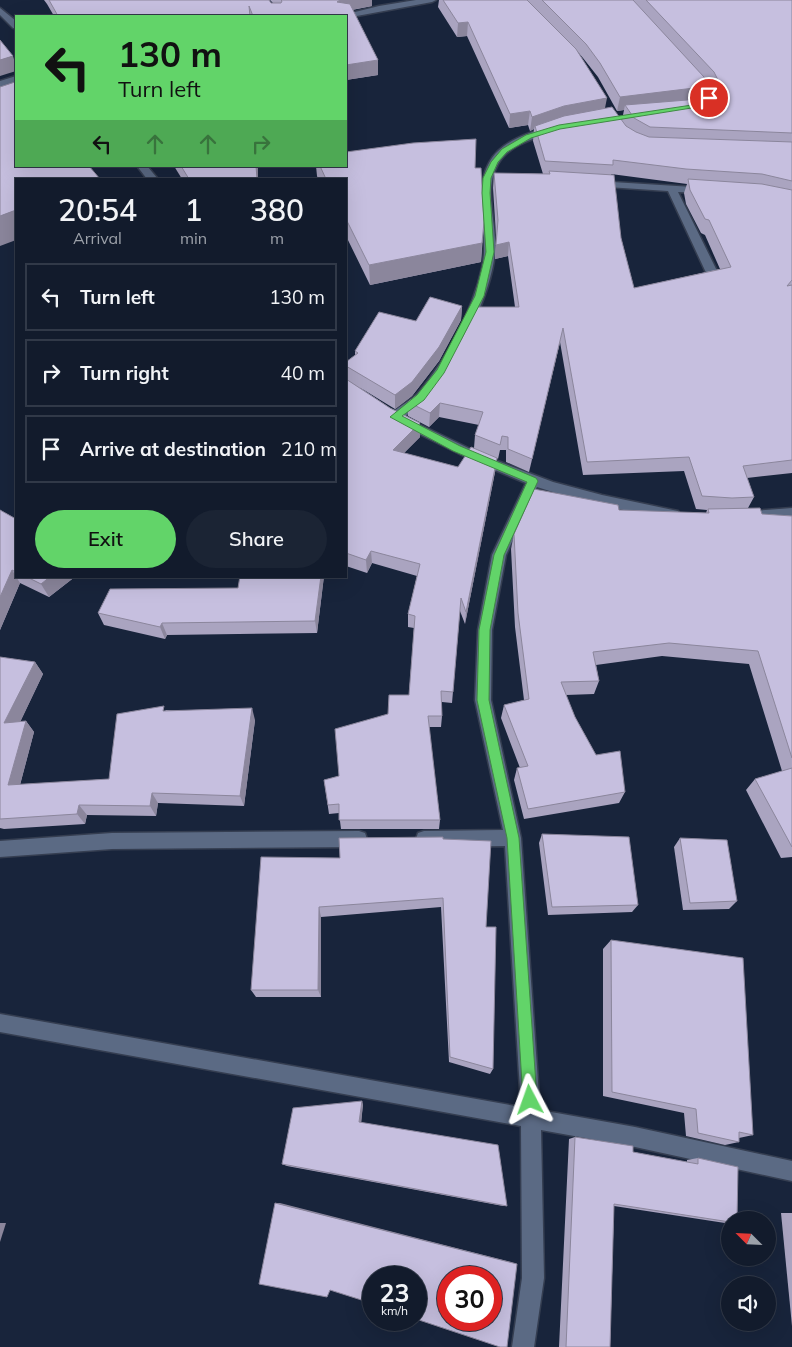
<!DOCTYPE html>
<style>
body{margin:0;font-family:Mulish,sans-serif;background:#1b2434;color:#f1f3f6;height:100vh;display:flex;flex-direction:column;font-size:19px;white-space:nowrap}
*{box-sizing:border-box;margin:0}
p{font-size:16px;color:#9ca1a9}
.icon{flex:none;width:28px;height:28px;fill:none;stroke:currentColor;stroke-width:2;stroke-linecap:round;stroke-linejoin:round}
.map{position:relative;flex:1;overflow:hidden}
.sheet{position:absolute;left:15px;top:178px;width:332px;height:400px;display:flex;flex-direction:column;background:#121b2c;border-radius:0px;box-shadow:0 5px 20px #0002,0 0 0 1px #313948}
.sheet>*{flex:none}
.banner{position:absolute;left:15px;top:15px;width:332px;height:152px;border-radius:0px;box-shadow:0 5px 20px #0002,0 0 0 1px #313948;background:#62d469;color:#111;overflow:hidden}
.needle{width:32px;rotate:294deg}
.buttons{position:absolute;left:721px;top:1211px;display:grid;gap:10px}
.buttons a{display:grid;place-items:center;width:55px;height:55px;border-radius:50%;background:#121b2c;box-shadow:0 5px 20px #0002,0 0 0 1px #313948;font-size:25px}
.speed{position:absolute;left:362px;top:1266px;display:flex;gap:10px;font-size:25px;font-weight:700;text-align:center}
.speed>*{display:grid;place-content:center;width:65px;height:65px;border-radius:50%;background:#121b2c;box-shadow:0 5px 20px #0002,0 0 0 1px #313948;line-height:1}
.speed small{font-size:12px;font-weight:400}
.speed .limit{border:8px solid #d22;background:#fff;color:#111}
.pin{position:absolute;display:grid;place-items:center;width:42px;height:42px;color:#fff;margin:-21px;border:2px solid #fff;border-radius:50%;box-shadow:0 1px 5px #0007}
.me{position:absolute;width:55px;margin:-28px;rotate:356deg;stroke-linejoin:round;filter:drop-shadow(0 0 4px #0008)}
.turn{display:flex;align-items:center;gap:18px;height:105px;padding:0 20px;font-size:22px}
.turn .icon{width:65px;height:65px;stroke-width:2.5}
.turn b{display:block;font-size:35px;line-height:42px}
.lanes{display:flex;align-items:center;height:48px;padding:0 20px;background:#0003;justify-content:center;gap:25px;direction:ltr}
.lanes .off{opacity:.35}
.eta{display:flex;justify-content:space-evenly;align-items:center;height:85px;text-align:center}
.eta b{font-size:30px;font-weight:600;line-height:35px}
.cta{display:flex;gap:10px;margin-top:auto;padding:10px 20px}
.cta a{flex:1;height:58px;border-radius:30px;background:#62d469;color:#111;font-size:20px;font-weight:600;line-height:58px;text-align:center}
.cta a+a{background:#1b2434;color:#f1f3f6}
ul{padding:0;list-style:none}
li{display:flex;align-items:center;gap:15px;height:68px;margin:0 10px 8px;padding:0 10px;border:2px solid #313948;border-radius:0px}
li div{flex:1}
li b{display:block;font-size:19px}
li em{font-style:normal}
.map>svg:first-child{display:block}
</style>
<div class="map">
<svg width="792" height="1347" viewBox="0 0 792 1347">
<rect width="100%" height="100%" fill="#18243b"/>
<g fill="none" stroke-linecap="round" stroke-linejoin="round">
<!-- minor casing -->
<g stroke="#353e51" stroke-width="3">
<g id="minor">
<path d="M416 0H436L432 2 346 18 339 16 379 6Z"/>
<path d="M0 8 16 21V28H13L0 15Z"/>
<path d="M691 70 694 71 709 87 714 98 709 104 696 109 691 106 704 98 702 90 687 73Z"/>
<path d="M16 76V82L0 87V81Z"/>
<path d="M553 126 556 127V131C537 138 509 144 498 164 483 191 497 222 495 250 493 293 454 370 425 401 419 407 411 412 404 417L487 457 553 482 602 495 673 510 678 511 680 515 678 519 673 520C627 511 581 502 537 487L506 555 492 630 491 700 521 838 540 1110 635 1127 792 1161V1181L635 1147 541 1130 544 1278 534 1347H512L522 1278 521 1126 0 1032V1014L521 1107 505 846 424 847 418 845 416 839 418 833 424 831 503 830 475 700 478 630 492 555 526 483 478 463 399 424 397 421 391 420 389 417C395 407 410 402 418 393 447 359 472 312 482 268 490 234 471 196 489 163 500 141 530 132 553 126Z"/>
<path d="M137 166H147L158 179H147Z"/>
<path d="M596 181 709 188 710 190 705 193 678 192 721 279 719 281 715 282 709 279 668 191 592 186 591 184Z"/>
<path d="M792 508V518L754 521 749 520 747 516 749 512 754 511Z"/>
<path d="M359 831 365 833 367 839 365 845 359 847 112 849 0 857V841L112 833Z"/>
</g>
</g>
<!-- minor -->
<use href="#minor" fill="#5b6a84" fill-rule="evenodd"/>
</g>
<!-- wall -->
<g fill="#aaa4c0" fill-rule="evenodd">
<path d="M44 0H269L271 3H273L270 0H372V6L352 10 378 60V75L346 80V16H54L47 4Z"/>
<path d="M439 0H792V473L747 478 754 497 748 508 762 514 792 516V857L781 858 746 790 755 779 782 771 749 664 662 656 596 665 599 681 594 694 566 695 575 717 596 755 625 792 619 803 524 819 514 780 517 768H520L501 718 504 705 524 700 515 627 511 549 514 534 619 510 706 513 707 510 696 509 684 471 583 475 560 342 529 472 506 462V450H500L498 459 497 458 495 472 465 624 460 611 452 703 442 702V716L441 727H429L440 820 439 829H341L339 813 329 814 324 780 339 776 388 714 409 695 414 628 408 627V614L417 576 372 563 367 573 346 566V362L355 355V351L416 321 462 306 461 320 439 361 412 396 395 409 359 387 390 408 420 423V437L404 453 458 467 474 448 475 435 479 425 439 417 429 427 408 416V402L424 390 515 307 508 256 495 259 496 235 493 188 494 173 543 174 533 141 534 129 530 131 528 125 509 128 467 36 457 37 438 7ZM577 51 583 58 598 77 617 111 624 110 622 120 605 108ZM705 80 710 86 712 90 702 95ZM611 174 687 184 684 193 686 204 701 233 705 235 720 269 634 288 621 238Z"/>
<path d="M174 166H258V179H182Z"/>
<path d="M316 166 475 168 484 222 481 262 370 285 346 236V179H318L317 176Z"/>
<path d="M0 510 16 519V576H76L49 597 20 583 0 630Z"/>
<path d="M324 576 317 633 167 635 165 639 104 625 98 613 238 588Z"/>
<path d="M0 657 35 662 43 674 20 722 26 721 34 732 20 785 109 779 166 710 255 720 244 806 158 803 156 816 87 815 85 824 4 829 0 828Z"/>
<path d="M542 834 638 905 632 912 548 915 539 843Z"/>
<path d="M680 838 737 901 729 909 683 910 674 847Z"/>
<path d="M443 839 486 927 493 1069 490 1074 449 1062 441 907 321 917V997H256L251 990 340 858Z"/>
<path d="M611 940 753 1135 739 1138V1142L725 1145 686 1136 684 1113 603 1096V949Z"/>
<path d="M363 1104 361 1122 507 1206H503L287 1166 282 1164Z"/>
<path d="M575 1137 633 1152 687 1162V1160L698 1158 730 1220V1223H725L614 1206 610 1347H559L569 1139Z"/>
<path d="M781 1213H792V1326Z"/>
</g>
<!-- shaded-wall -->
<g fill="#8b869c">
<path d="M340 0H372V6L346 11 337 2Z"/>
<path d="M468 22 467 36 457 37 458 23Z"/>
<path d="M13 56 16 66V71L0 76V60Z"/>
<path d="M378 60V75L346 80V65Z"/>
<path d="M706 82 702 96 690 102 625 105 624 110 617 111 620 97Z"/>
<path d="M607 98 604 113 535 126 534 129 530 131 532 117 564 106Z"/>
<path d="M530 111 528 125 509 128 510 114Z"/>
<path d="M256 166H258V179H257Z"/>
<path d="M16 210V240L0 246V216Z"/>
<path d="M509 242 508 256 495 259 496 245Z"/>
<path d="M482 243 481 262 370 285 369 265Z"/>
<path d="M462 306 461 320 439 361 412 396 395 409V395Z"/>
<path d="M563 328 560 342 529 472 532 459Z"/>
<path d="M440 403 439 417 429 427 430 413Z"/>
<path d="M420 423V437L393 464V450Z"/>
<path d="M497 458 495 472 465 624 466 612Z"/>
<path d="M371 551 372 563 367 573 366 560Z"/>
<path d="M12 570 20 583 0 630V597Z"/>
<path d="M51 576H76L49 597 41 584Z"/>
<path d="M321 576H324L317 633 315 621Z"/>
<path d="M162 623 167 635 165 639 160 627Z"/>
<path d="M35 662 43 674 14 735 4 723Z"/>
<path d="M252 708 255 720 244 806 240 796Z"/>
<path d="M26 721 34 732 17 796 8 785Z"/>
<path d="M152 793 158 803 156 816 150 806Z"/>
<path d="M79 805 87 815 85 824 77 814Z"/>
<path d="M319 907 321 917V997L318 990Z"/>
<path d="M362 1101 363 1104 361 1125 359 1122Z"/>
<path d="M275 1203H280L511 1262 517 1264Z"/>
<path d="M0 1223H6L0 1242Z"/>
</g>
<!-- building -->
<g fill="#c6bfdf" stroke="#8b869c" fill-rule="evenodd">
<path d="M49 0H269L271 3H281L282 1 281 0H340L337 2 350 4 378 60 346 65V16H253L249 6 250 16H58Z"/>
<path d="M443 0H527L576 49 607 98 564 106 532 117 530 111 510 114 468 22 458 23Z"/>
<path d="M542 0H633L704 77 706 82 694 88 620 97 600 63 586 44Z"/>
<path d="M646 0H792V133L650 127 634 118 625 105 687 100 711 92 720 84 714 72Z"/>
<path d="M0 40 13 56 0 60Z"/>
<path d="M15 82 16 84V166H89L100 179H16V210L0 216V87Z"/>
<path d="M612 107 626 126 636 132 649 137 792 142V181L762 174 686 169 613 160V165L545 161 535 126 564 116Z"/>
<path d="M476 139 475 168H481L484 222 482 243 369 265 346 219V179H326L320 166H346V152L413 143Z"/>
<path d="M181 166H256L257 179H189Z"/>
<path d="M549 171 614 175 621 238 634 288 731 267 709 220 705 219 690 190 688 179 762 184 792 190V280L787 286 792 285V460L743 466 754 497 732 498 702 496 689 457 587 462 563 328 532 459 508 449V437L502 436 500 445 475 435 483 412 440 403 430 413 408 402 424 390 439 374 462 338 477 307H519L509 242 496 245 498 220 494 173 550 174Z"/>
<path d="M430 297 462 306 439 347 412 382 395 395 346 366V362L358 353 355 351 379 312 416 321Z"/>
<path d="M346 379 390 408 420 423 393 450 458 467 471 447 497 458 466 612 461 598 453 692 441 691 442 716H428L440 820H339V804L328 805 324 780 339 776 335 729 388 714 389 695H409L415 616 408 614 420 564 371 551 366 560 346 553Z"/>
<path d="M534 489 618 505 619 510 709 513 708 509 760 508 762 514 792 516V758L758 651 669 643 593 652 599 681 561 682 575 717 596 755 620 751 625 792 528 809 517 768 528 766 504 705 529 699 518 613 514 534Z"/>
<path d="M0 510 16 519V572L12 570 0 597Z"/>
<path d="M25 576H51L41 584Z"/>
<path d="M240 576H321L315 621 162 623 160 627 98 613 110 589 238 588Z"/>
<path d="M0 657 35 662 4 723 26 721 8 785 109 779 117 714 164 706 163 711 252 708 240 796 152 793 150 806 79 805 77 814 0 819Z"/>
<path d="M792 768V847L755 779Z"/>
<path d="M542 834 629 837 638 905 552 907Z"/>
<path d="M443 837V839L491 841 486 927H496L493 1069 450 1057 443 898 319 907 318 990H251L261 857 340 858 339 838Z"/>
<path d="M680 838 727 840 737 901 690 903Z"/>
<path d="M611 940 743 958 753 1135 739 1132V1142L698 1133 696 1109 612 1092Z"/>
<path d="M362 1101 359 1122 498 1145 507 1206 282 1164 293 1108Z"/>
<path d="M575 1137 633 1146V1152L698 1164V1158L738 1167 737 1220H730V1222L614 1204 610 1347H566Z"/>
<path d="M275 1203 517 1264 507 1347H500L416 1319V1278H374V1304L330 1290 327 1297 259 1284ZM449 1278H491V1320H449Z"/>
</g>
<!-- route -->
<path fill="#62d469" stroke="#408a44" d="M707 96 713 98 704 106 560 129 531 138 507 152 498 162 491 178 490 193 494 252 484 296 444 373 424 400 402 416 460 446 536 478 538 481 504 555 490 630 489 700 519 838 537 1100 535 1105 530 1107 525 1105 523 1100 507 838 477 700 479 630 494 555 527 482 453 451 390 417 417 395 437 370 475 296 486 252 482 193 483 178 491 162 502 149 526 135 559 125 692 105 699 103Z"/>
</svg>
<div class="buttons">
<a><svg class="needle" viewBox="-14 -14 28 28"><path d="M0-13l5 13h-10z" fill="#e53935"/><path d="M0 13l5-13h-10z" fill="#9ca1a9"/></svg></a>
<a><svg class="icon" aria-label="sound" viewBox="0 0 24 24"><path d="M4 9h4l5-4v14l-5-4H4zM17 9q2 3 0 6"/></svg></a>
</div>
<div class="speed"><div>23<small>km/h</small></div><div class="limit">30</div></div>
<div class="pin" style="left:709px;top:98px;background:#d93025"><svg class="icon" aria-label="arrive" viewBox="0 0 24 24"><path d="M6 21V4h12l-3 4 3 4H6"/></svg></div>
<svg class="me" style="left:530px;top:1100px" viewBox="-20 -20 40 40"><path d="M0-17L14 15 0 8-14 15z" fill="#62d469" stroke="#fff" stroke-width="4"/></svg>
<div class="banner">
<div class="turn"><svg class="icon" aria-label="left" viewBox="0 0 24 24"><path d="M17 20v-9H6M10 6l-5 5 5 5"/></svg><div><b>130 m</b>Turn left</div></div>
<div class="lanes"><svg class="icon" aria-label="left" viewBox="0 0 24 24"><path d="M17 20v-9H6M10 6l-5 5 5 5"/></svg><svg class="icon off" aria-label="ahead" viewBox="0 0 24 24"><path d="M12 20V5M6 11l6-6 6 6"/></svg><svg class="icon off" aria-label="ahead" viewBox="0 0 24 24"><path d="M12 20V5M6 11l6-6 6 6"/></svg><svg class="icon off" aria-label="right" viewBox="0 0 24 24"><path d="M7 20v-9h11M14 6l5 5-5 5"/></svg></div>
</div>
<section class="sheet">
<div class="eta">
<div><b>20:54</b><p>Arrival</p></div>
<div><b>1</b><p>min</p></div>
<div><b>380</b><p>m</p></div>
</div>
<ul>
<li><svg class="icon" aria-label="left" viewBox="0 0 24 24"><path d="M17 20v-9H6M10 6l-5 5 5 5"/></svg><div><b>Turn left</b></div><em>130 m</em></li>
<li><svg class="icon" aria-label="right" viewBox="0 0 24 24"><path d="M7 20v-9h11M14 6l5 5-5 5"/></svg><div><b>Turn right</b></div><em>40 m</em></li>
<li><svg class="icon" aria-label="arrive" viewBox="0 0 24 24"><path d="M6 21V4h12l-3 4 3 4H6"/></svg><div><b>Arrive at destination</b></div><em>210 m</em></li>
</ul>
<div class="cta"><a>Exit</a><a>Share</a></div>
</section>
</div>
